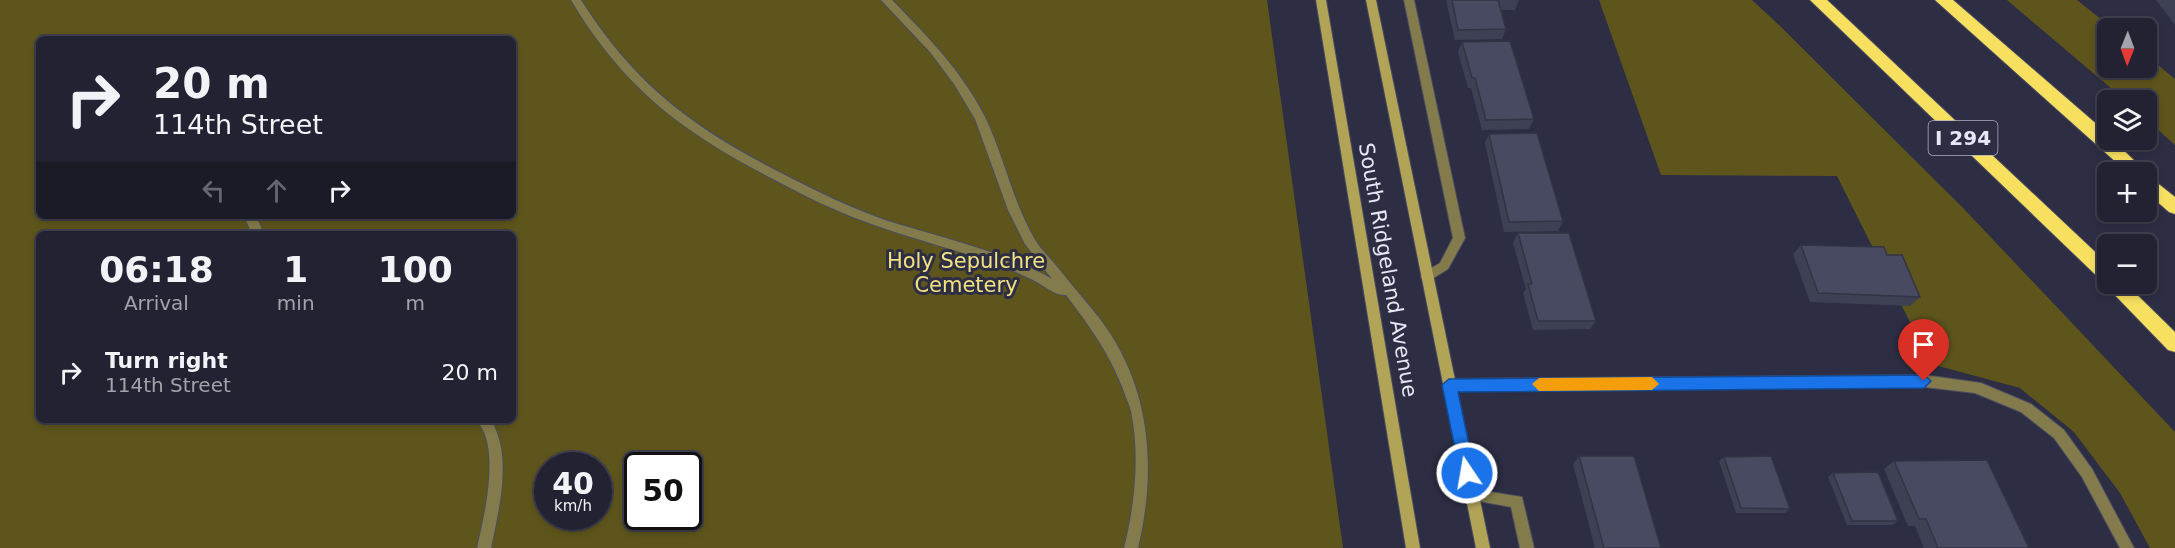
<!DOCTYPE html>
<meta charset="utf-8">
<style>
body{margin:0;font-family:"DejaVu Sans",sans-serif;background:#2e2f3f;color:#f1f3f6;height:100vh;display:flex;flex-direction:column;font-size:22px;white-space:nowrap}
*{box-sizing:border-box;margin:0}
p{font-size:20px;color:#a2a4ac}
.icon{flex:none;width:33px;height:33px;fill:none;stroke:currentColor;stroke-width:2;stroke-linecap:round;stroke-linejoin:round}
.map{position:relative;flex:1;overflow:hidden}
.sheet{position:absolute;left:36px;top:231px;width:480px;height:192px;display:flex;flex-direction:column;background:#223;border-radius:9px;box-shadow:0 3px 9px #0003,0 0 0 2px #3f3f4e}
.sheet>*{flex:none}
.guide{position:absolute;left:36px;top:36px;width:480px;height:183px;border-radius:9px;box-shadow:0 3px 9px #0003,0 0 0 2px #3f3f4e;background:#223;color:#f1f3f6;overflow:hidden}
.needle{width:39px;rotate:181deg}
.controls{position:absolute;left:2097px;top:18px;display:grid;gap:12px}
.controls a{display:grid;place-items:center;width:60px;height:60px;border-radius:9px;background:#223;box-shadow:0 3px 9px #0003,0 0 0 2px #3f3f4e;font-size:30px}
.speed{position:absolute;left:534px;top:452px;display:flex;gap:12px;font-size:30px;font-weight:700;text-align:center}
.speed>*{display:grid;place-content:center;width:78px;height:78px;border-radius:50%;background:#223;box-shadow:0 3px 9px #0003,0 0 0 2px #3f3f4e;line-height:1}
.speed small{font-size:15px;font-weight:400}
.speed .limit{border:3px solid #111;border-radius:9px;background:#fff;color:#111}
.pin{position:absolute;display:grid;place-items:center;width:51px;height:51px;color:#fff;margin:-62px -26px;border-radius:50% 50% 50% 0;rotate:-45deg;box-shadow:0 0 6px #0007}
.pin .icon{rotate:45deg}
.me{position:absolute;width:66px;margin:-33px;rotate:348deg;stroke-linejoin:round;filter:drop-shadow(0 0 4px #0008)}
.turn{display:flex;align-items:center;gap:21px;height:126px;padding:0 18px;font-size:27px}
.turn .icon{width:78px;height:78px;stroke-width:2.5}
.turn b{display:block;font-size:42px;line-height:51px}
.lanes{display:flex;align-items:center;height:57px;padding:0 18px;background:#0003;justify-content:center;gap:30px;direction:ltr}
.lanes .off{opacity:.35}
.eta{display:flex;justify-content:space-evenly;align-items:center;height:102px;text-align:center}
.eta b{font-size:36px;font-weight:700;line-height:42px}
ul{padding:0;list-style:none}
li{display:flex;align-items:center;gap:18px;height:78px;padding:0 18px}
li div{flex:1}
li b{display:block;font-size:22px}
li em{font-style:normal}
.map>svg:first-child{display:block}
</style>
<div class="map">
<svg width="2175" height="548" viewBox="0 0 2175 548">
<rect width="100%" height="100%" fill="#2d2e44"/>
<!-- green -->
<g fill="#5e551c" fill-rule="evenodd">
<path d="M0 0H1267L1343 548H0ZM39 39H513V216H39ZM39 234H513V420H39ZM548 465H598V516H548ZM638 465H688V516H638Z"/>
<path d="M1599 0H1752L1780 26 1964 209 2175 432V548H2150L2120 493 2074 432 2020 388 1931 364 1837 176 1661 175Z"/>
<path d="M2007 0H2077L2112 28H2108V68H2146L2147 56 2175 79V145L2147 120 2146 100H2125Z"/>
</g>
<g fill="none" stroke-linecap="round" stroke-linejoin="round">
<!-- lane casing -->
<g stroke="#4b4c60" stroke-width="2">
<g id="lane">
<path d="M571 0H581C636 87 695 129 785 175 818 192 851 208 885 220 941 238 1001 250 1052 279L1025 244 1008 210 975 119 954 84 930 52 881 0H892C927 36 962 71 985 117 1004 156 1012 200 1034 238 1039 247 1047 255 1054 263 1069 282 1085 300 1100 319 1151 386 1157 469 1138 548H1124C1135 504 1140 455 1131 411 1129 403 1125 396 1123 389 1109 353 1089 325 1066 295 1055 296 1043 285 1033 280 1018 273 1003 266 987 261 947 247 906 237 866 222 835 211 805 196 775 180 684 133 625 90 571 0Z"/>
<path d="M244 216H256L264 234H252Z"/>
<path d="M477 420H491C513 457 499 508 491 548H477C484 516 497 464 484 432 482 428 479 424 477 420Z"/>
</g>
</g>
<!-- street casing -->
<g stroke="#4b4c60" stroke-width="2">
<g id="street">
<path d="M1404 0H1414L1465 238 1448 269 1427 282 1423 281 1421 277 1423 273 1440 263 1453 238Z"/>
<path d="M1924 375 1981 383 2031 404 2064 430 2092 469 2134 548H2120L2082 477 2054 438 2021 412 1975 393 1924 387 1449 391 1444 389 1443 385 1444 381 1449 379Z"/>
<path d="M1472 489 1522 497 1534 548H1520L1511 507 1467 499 1465 495 1467 491Z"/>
</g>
</g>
<!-- secondary casing -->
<g stroke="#4b4c60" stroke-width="2">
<g id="secondary">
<path d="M1316 0H1326L1420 548H1406Z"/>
<path d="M1366 0H1376L1490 548H1476Z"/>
</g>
</g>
<!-- highway casing -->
<g stroke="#4b4c60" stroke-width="2">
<g id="highway">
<path d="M1810 0H1827L2108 264V284H2126L2175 332V352L2168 350 2109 289 2106 283 2102 281Z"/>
<path d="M1935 0H1953L2108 134V140H2113L2146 172H2127Z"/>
<path d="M2146 174 2175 197V214L2169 212 2146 192Z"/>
</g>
</g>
<!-- lane -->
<use href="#lane" fill="#837b4b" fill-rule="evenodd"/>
<!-- street -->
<use href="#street" fill="#837b4b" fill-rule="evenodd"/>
<!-- secondary -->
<use href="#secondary" fill="#b2a456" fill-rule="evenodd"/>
<!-- highway -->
<use href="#highway" fill="#f7e060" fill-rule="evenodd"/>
</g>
<!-- wall -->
<g fill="#3e4053">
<path d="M1446 0H1519L1515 10H1501L1506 29 1502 39 1455 40Z"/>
<path d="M2156 0H2175V25Z"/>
<path d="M1462 42 1534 119 1529 129 1482 130 1471 88H1468L1458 52Z"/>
<path d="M1489 134 1563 221 1558 231 1504 232 1485 143Z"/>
<path d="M1518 233 1596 321 1590 329 1533 330 1523 293 1526 289 1513 243Z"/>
<path d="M1801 245 1887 255 1920 297 1910 306 1810 302 1793 254Z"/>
<path d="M1579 456 1661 548H1595L1573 464Z"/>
<path d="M1724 457 1790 509 1785 513H1736L1719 461Z"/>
<path d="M1894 461 2029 548H1924L1915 526H1908L1884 469Z"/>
<path d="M1833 473 1898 521 1892 525H1847L1828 477Z"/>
</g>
<!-- building -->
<g fill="#484a61" stroke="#323444" stroke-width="1.5">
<path d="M1452 0H1498L1506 29 1458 30Z"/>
<path d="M1510 41 1534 119 1486 120 1475 78H1472L1462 42Z"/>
<path d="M1537 133 1563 221 1509 222 1489 134Z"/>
<path d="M1518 233H1569L1596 321H1538L1528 284H1532Z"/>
<path d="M1801 245 1884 247 1887 255H1902L1920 297 1818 293Z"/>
<path d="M1579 456H1634L1661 548H1604Z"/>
<path d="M1771 456 1790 509 1741 508 1724 457Z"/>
<path d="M1987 460 2029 548H1938L1926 519H1919L1894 461Z"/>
<path d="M1878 472 1898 521H1852L1833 473Z"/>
</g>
<!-- route -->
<path fill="#1a73e8" stroke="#114b97" stroke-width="1.5" d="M1924 375 1931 381 1924 388 1458 392 1475 473 1473 478 1467 480 1462 478 1460 473 1442 385 1449 379Z"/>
<!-- slow -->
<path fill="#f59e0b" d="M1652 377 1659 384 1652 390 1539 391 1532 384 1539 378Z"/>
<g text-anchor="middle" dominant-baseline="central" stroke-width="6" stroke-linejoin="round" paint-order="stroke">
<!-- shield labels -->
<rect fill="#2d2e44" stroke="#aeb0c1" stroke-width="1.5" x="1928.5" y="121" width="69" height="34" rx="4.5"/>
<g font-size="20" font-weight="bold" fill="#e6e8f6">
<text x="1963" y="138">I 294</text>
</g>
<!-- park labels -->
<g font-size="21" fill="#f2e181" stroke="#2d2e44">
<text x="966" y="261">Holy Sepulchre<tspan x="966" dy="24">Cemetery</tspan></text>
</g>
<!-- street labels -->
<g font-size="21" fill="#e6e8f6" stroke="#2d2e44">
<text transform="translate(1388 270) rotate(80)">South Ridgeland Avenue</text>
</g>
</g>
</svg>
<div class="controls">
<a><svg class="needle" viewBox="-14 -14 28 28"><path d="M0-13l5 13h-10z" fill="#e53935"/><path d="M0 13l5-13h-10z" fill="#a2a4ac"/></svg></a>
<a><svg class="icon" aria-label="layers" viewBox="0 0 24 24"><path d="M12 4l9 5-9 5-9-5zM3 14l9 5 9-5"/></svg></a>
<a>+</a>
<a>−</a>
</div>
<div class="speed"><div>40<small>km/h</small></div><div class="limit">50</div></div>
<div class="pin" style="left:1924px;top:381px;background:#d93025"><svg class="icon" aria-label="arrive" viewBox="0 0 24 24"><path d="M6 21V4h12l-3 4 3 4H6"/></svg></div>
<svg class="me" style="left:1467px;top:473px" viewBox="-20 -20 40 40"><circle r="17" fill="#1a73e8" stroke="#fff" stroke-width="3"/><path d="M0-11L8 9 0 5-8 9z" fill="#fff"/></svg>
<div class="guide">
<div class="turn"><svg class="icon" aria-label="right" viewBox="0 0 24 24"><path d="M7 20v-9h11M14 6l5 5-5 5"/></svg><div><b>20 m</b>114th Street</div></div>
<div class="lanes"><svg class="icon off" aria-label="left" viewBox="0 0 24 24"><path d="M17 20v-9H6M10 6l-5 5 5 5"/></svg><svg class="icon off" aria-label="ahead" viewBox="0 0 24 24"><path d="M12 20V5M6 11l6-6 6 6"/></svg><svg class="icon" aria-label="right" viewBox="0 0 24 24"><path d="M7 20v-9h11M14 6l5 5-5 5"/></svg></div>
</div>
<section class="sheet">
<div class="eta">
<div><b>06:18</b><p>Arrival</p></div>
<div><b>1</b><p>min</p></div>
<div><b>100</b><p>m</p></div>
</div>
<ul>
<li><svg class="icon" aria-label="right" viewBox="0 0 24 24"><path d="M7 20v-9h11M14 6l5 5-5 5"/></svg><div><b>Turn right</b><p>114th Street</p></div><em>20 m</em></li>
</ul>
</section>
</div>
